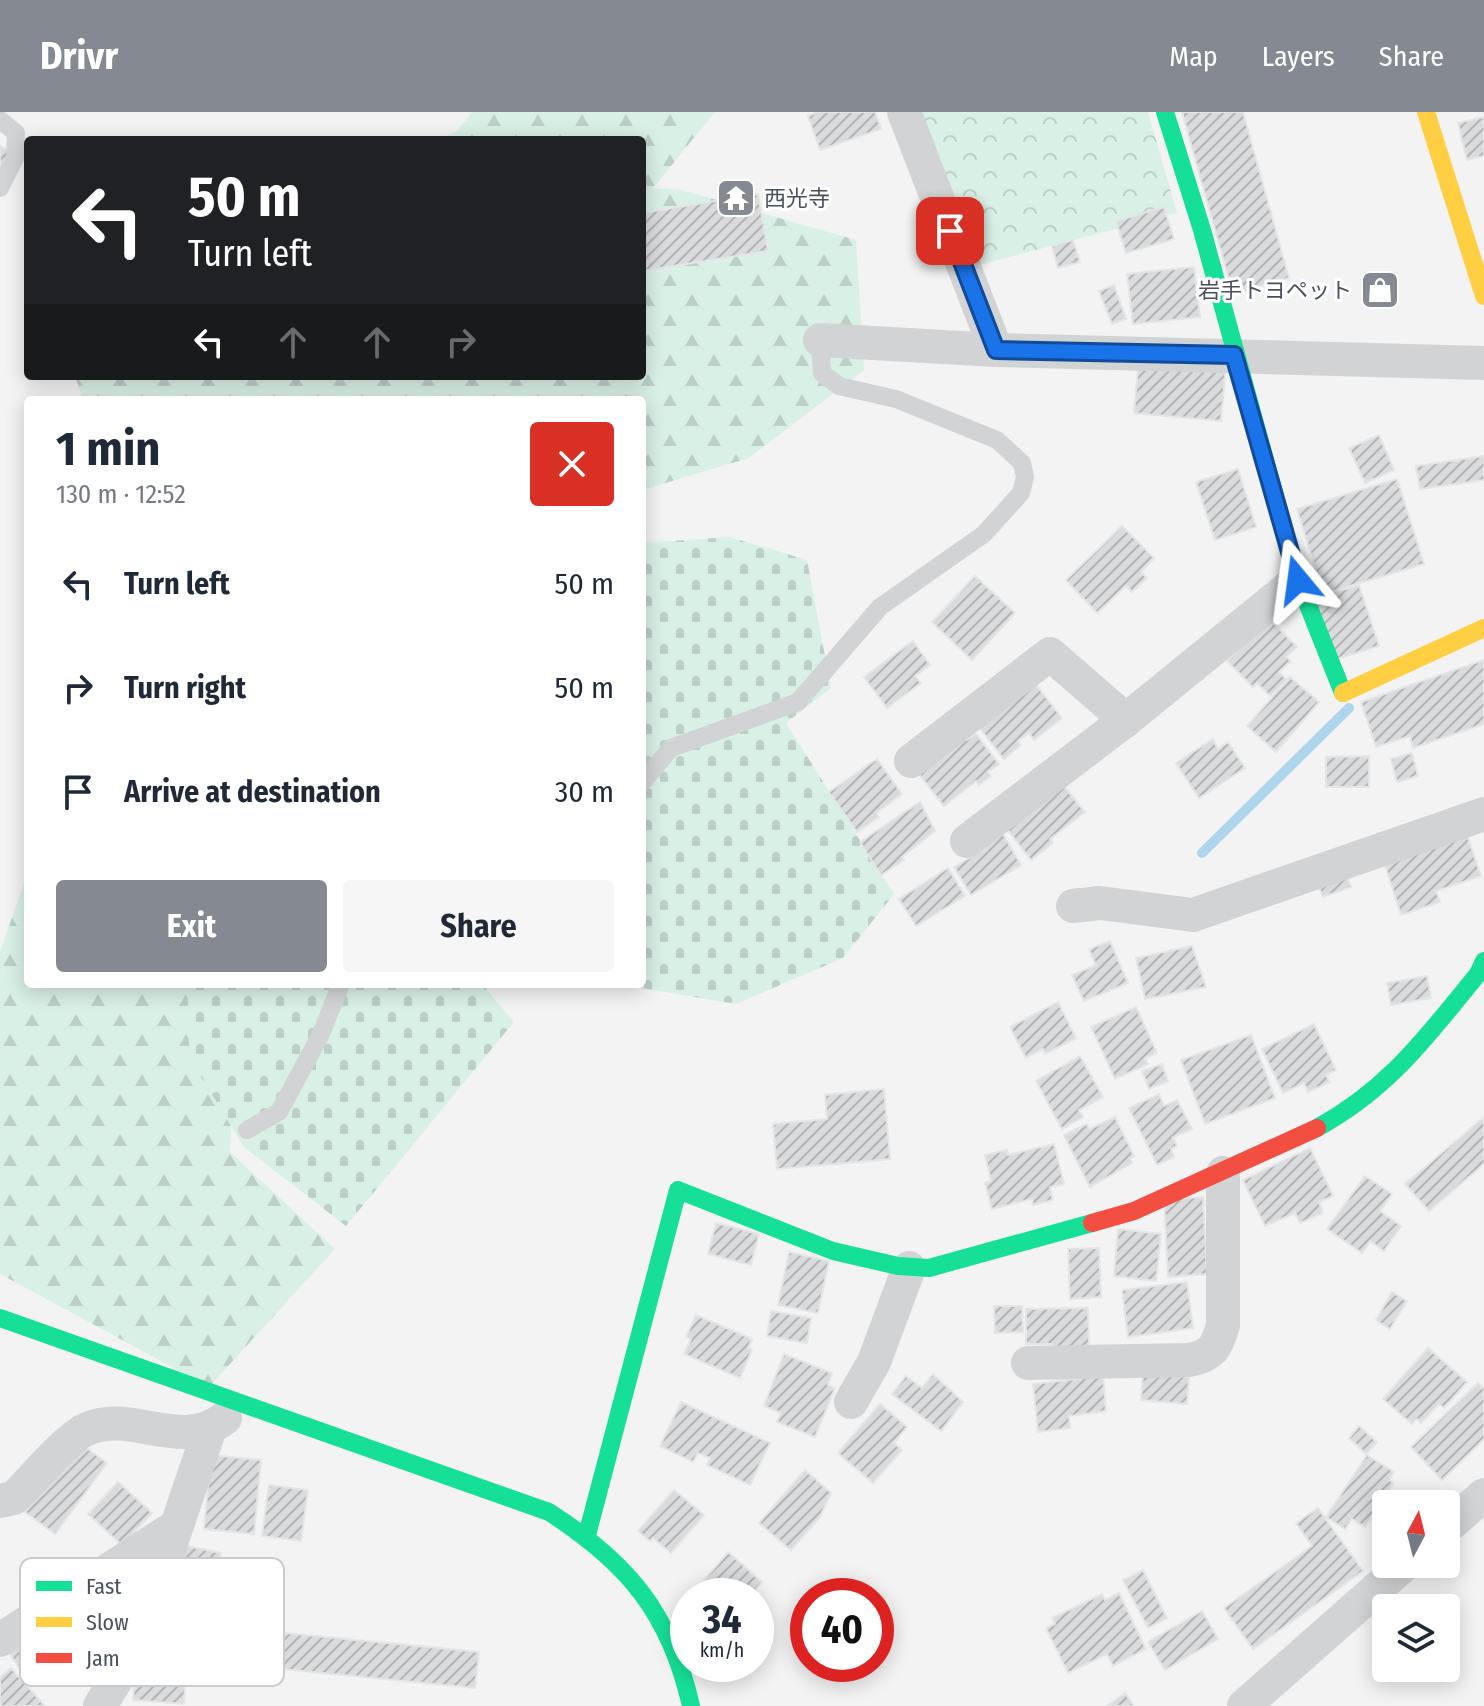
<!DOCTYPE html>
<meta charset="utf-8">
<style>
body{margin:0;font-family:"Fira Sans Condensed","Noto Sans JP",sans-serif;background:#f6f6f7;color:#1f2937;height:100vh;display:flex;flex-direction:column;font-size:30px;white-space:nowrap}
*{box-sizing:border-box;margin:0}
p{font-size:26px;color:#747a83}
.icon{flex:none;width:44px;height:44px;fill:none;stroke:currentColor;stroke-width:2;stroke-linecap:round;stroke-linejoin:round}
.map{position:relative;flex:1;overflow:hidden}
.sheet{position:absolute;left:24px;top:284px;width:622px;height:592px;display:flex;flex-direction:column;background:#fff;border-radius:8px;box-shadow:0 4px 20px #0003}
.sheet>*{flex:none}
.banner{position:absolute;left:24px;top:24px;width:622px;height:244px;border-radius:8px;box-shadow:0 4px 20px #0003;background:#202124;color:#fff;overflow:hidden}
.needle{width:52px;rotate:7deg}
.tools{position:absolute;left:1372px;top:1378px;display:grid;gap:16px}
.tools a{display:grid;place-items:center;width:88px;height:88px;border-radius:8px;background:#fff;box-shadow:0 4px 20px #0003;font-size:40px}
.speed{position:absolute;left:670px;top:1466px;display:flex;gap:16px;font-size:40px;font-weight:700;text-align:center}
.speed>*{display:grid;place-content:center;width:104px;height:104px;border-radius:50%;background:#fff;box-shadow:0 4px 20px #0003;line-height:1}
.speed small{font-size:20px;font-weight:400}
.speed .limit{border:12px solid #d22;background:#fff;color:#111}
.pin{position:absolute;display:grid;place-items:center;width:68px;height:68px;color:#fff;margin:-34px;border-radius:16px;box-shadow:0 4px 12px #0006}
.me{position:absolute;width:88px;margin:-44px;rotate:344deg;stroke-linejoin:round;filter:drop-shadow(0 0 6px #0008)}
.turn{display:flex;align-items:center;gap:28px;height:168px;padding:0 32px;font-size:36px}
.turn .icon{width:104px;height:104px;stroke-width:2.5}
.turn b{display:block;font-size:56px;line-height:68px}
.lanes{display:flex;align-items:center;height:76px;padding:0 32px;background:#0003;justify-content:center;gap:40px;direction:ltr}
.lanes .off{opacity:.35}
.round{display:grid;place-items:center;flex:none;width:84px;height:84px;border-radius:8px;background:#f6f6f7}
.summary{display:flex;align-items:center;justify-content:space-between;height:136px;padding:0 32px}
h1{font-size:48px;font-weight:700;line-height:60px}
.action{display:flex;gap:16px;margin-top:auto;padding:16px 32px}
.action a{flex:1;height:92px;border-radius:8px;background:#858a92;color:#fff;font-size:32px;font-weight:700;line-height:92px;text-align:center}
.action a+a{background:#f6f6f7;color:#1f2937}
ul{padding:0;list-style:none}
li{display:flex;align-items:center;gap:24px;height:104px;padding:0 32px}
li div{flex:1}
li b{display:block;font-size:30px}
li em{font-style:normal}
header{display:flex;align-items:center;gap:48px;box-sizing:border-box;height:112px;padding:0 40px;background:#858a92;color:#fff}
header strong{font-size:38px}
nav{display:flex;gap:44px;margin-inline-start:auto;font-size:28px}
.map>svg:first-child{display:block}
</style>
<header>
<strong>Drivr</strong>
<nav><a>Map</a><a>Layers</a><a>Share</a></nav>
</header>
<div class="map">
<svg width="1484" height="1594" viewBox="0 0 1484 1594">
<defs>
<pattern id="forest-firs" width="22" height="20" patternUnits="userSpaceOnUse" patternTransform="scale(2)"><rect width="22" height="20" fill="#d9f0e6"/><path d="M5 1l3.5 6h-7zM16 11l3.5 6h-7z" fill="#bcd0c8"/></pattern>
<pattern id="cemetery-stones" width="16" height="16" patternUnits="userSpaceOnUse" patternTransform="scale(2)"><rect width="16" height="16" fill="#d9f0e6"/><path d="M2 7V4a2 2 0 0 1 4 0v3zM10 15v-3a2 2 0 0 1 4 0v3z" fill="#bcd0c8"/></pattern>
<pattern id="park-crowns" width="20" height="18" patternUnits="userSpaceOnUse" patternTransform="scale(2)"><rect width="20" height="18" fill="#d9f0e6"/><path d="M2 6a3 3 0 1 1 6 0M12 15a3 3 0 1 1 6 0" fill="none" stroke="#bcd0c8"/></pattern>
<pattern id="building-hatch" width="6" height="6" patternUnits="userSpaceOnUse" patternTransform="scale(2)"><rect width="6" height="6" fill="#dadbdd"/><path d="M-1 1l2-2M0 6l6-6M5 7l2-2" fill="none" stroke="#b3b4b6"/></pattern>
</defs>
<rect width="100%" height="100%" fill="#f3f3f3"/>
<!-- forest -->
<g fill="url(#forest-firs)">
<path d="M472 0H715L653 76 682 78 856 128 864 258 749 346 642 378V288H83L75 264H642V28H437L457 19Z"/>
<path d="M28 760V872H238L230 1040 335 1137 209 1275 0 1162V840Z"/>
</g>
<!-- cemetery -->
<g fill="url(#cemetery-stones)">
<path d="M730 425 807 448 831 576 786 611 894 782 843 846 736 892 635 875 633 872H642V431Z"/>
<path d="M186 872H482L514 910 346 1114 244 1035 190 947Z"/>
</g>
<!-- park -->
<path fill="url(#park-crowns)" d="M913 0H1148L1177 101 968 156Z"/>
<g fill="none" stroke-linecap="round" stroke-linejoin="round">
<!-- stream -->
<path stroke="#afd5ec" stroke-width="10" d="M1202 741 1349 596"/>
</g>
<!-- building -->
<g fill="url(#building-hatch)" stroke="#e4e5e6" stroke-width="2">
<path d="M818 0H875L881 17 820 38 808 4Z"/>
<path d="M1182 0H1243L1289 166 1233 182Z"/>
<path d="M1484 5V44L1467 48 1458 11Z"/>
<path d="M0 34 10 39 0 58Z"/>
<path d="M758 82 768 139 642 159V101Z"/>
<path d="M1164 95 1174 127 1126 141 1116 109Z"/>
<path d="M1073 128 1080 150 1058 156 1052 134Z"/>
<path d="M1194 155 1200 205 1133 212 1127 162Z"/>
<path d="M1114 173 1126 207 1112 212 1099 179Z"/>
<path d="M1139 245 1226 253 1221 309 1134 301Z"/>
<path d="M1379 323 1394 358 1365 371 1349 336Z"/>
<path d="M1484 344V368L1420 377 1416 354Z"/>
<path d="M1238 357 1256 415 1215 428 1196 370Z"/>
<path d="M1397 367 1424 452 1323 482 1297 397Z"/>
<path d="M1122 414 1154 446 1141 460 1147 466 1132 480 1126 474 1097 501 1066 468Z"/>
<path d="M975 464 1015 501 972 548 932 510Z"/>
<path d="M1359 473 1379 534 1333 548 1314 486Z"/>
<path d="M1270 507 1297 535 1286 545 1291 549 1279 560 1287 568 1270 584 1257 571 1253 575 1227 549Z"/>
<path d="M913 529 930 553 915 564 921 571 887 596 864 565Z"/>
<path d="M1484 548V612L1413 636 1410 624 1376 635 1361 590Z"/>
<path d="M1290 565 1319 590 1276 640 1247 614Z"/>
<path d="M1034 570 1062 606 1034 628 1029 621 1018 629 1021 633 1004 647 978 614Z"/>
<path d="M976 622 999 652 988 660 991 664 979 673 976 669 944 694 918 661 964 625 967 628Z"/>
<path d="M1213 627 1218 637 1228 630 1245 656 1199 686 1176 651Z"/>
<path d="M1412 641 1418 664 1397 670 1391 647Z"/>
<path d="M1369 644V675H1326V645Z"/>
<path d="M877 647 902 682 876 701 879 705 857 720 829 680Z"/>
<path d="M1063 673 1085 700 1050 727 1053 731 1031 748 1007 717Z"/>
<path d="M920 690 935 719 902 745 904 748 881 763 860 730Z"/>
<path d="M1000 717 1021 753 971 783 954 755 987 736 982 728Z"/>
<path d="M1465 717 1481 764 1436 779 1440 790 1401 803 1382 744Z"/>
<path d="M948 756 965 784 916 814 899 787Z"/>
<path d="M1344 757 1351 775 1323 785 1316 767Z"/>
<path d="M1110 829 1128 871 1084 889 1072 863 1096 853 1089 837Z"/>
<path d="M1192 834 1206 875 1145 887 1136 846Z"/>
<path d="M1427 864 1431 886 1391 893 1387 871Z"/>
<path d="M1058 890 1076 926 1045 942 1043 937 1026 946 1010 915Z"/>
<path d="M1136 895 1157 941 1145 946 1148 952 1115 967 1091 915Z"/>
<path d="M1314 912 1336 958 1326 963 1330 970 1308 980 1304 971 1283 981 1262 937Z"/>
<path d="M1251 923 1275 986 1205 1012 1181 948Z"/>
<path d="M1080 944 1103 985 1079 998 1083 1005 1062 1017 1036 969Z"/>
<path d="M1162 952 1168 969 1149 977 1142 959Z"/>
<path d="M884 977 890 1047 777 1057 773 1012 827 1007 825 983Z"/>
<path d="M1159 982 1164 994 1177 988 1192 1017 1173 1025 1177 1034 1171 1037 1174 1045 1157 1053 1129 996Z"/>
<path d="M1115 1005 1134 1044 1130 1046 1132 1051 1090 1075 1064 1023 1087 1012 1090 1017Z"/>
<path d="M1484 1005V1052L1429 1099 1405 1072Z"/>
<path d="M1054 1032 1064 1072 1050 1075 1053 1088 1033 1093 1032 1087 992 1097 985 1071 991 1069 985 1043 1007 1038 1008 1043Z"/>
<path d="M1310 1036 1333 1084 1319 1090 1323 1101 1300 1111 1295 1101 1265 1114 1243 1068Z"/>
<path d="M1365 1064 1392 1082 1380 1099 1401 1114 1384 1139 1370 1129 1362 1141 1327 1117Z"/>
<path d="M1203 1085 1207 1162 1168 1165 1164 1087Z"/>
<path d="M716 1111 759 1122 751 1153 708 1142Z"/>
<path d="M1118 1117 1161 1122 1156 1169 1114 1164Z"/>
<path d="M1099 1136 1101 1185 1070 1187 1068 1137Z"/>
<path d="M789 1140 829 1149 818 1201 778 1193Z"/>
<path d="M1187 1170 1193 1216 1128 1225 1122 1178Z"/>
<path d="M1392 1180 1407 1189 1390 1217 1376 1208Z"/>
<path d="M994 1194H1022L1023 1220 995 1221Z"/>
<path d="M1088 1196 1089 1234 1053 1240V1232H1026V1197Z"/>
<path d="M771 1199 811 1206 807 1231 767 1224Z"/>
<path d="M696 1203 752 1227 748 1236 752 1238 740 1266 684 1242 691 1227 686 1225Z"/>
<path d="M1428 1236 1467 1270 1444 1296 1439 1292 1421 1311 1417 1307 1412 1312 1383 1287Z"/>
<path d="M784 1242 832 1261 828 1273 835 1276 815 1325 777 1310 781 1301 764 1294Z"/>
<path d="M1143 1261 1189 1265 1187 1292 1141 1288Z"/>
<path d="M933 1262 963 1290 941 1319 892 1282 906 1264 922 1276Z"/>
<path d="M1103 1264 1106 1299 1069 1304 1070 1316 1038 1320 1033 1272Z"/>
<path d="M1478 1271 1484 1277V1327L1442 1368 1411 1335Z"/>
<path d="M681 1290 770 1331 750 1373 707 1353 710 1346 698 1341 693 1350 660 1334Z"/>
<path d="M880 1292 907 1315 894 1331 902 1338 873 1371 838 1341Z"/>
<path d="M1359 1314 1377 1330 1366 1342 1349 1326Z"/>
<path d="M77 1329 107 1351 55 1422 25 1400Z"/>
<path d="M211 1343 261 1348 254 1422 204 1417Z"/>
<path d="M1367 1343 1394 1360 1389 1368 1394 1371 1365 1415 1352 1407 1345 1417 1326 1405Z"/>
<path d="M805 1358 831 1381 820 1405 791 1438 759 1411Z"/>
<path d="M118 1370 152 1401 122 1433 88 1402Z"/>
<path d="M269 1373 308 1378 301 1429 262 1424Z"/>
<path d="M674 1378 704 1403 671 1441 653 1426 650 1429 638 1419Z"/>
<path d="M1318 1396 1363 1459 1253 1537 1224 1496 1312 1434 1296 1411Z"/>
<path d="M178 1432 221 1441 210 1488 168 1479Z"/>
<path d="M728 1440 762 1470 750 1484 743 1479 739 1484H700L694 1480Z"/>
<path d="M1143 1458 1167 1506 1148 1516 1123 1468Z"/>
<path d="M1119 1481 1146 1537 1113 1554 1107 1542 1068 1561 1046 1516 1055 1512 1052 1506 1102 1482 1105 1488Z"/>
<path d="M1202 1499 1218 1527 1165 1558 1148 1530Z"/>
<path d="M37 1509 59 1542 25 1564 3 1532Z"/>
<path d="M245 1517 479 1540 475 1576 242 1553Z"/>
<path d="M136 1550 186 1553 184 1592 133 1588Z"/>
<path d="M11 1556 45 1594H0V1565Z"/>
<path d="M1125 1581 1134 1594H1107Z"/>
</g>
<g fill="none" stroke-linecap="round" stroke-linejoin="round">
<!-- lane -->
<g stroke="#d1d3d5" stroke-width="18">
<path d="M0 8 16 21 15 46 0 76"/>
<path d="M642 671 671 636 798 590 880 495 984 422 1021 381 1025 365 1022 351 997 328 896 287 839 274 822 261 820 228"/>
<path d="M247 1018 279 1000 320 924 341 872"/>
</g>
<!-- street -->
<g stroke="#d1d3d5" stroke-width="34">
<path d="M904 0 996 238"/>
<path d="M820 228 996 238 1484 251"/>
<path d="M911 649 1050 542 1126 608"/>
<path d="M967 729 1126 608 1298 468"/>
<path d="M1073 794 1100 791 1193 803 1484 702"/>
<path d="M1028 1251 1189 1248C1212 1244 1217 1235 1223 1213V1061"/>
<path d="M851 1290 874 1250 909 1156"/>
<path d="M0 1389 14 1386C30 1370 69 1324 87 1317 133 1297 180 1341 225 1306"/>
<path d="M1446 1416 1484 1383"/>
<path d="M0 1528 175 1415"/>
<path d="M100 1594 135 1537 209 1319"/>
<path d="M1244 1594 1405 1452"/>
</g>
<!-- fast -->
<g stroke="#16e098" stroke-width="18">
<path d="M1165 0 1202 118 1298 468 1343 581"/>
<path d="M1317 1016C1390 976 1426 925 1478 862L1484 849"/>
<path d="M0 1206 549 1400C628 1451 670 1501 691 1594"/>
<path d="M587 1423 678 1078 833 1139 898 1154 929 1156 1092 1111"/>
</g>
<!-- slow -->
<g stroke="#ffcf43" stroke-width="18">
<path d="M1426 0 1484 184"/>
<path d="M1343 581 1484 516"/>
</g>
<!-- jam -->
<path stroke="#f24e42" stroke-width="18" d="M1092 1111 1134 1099 1317 1016"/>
</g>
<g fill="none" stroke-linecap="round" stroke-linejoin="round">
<!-- route casing -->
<g stroke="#114b97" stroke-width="20">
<path id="route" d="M950 119 996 238 1234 243 1298 468"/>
</g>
<!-- route -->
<use href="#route" stroke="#1a73e8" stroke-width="14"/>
</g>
<!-- icons -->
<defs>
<g id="temple-square" transform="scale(2)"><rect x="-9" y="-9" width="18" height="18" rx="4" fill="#858a92" stroke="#fff"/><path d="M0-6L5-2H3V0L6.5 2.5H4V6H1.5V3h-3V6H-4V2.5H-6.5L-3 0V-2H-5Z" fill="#fff"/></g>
<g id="shop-square" transform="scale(2)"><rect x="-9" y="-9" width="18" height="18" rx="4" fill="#858a92" stroke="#fff"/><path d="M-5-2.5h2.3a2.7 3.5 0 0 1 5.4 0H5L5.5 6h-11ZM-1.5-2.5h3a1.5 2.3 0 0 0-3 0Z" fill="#fff"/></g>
</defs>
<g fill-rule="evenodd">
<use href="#temple-square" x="736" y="86"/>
<use href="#shop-square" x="1380" y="178"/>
</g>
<g text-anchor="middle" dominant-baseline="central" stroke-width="6" stroke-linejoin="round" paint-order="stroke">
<!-- poi labels -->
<g font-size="22" fill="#4a515e" stroke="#fff" text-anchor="start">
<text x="764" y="86">西光寺</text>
<text x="1352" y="178" text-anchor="end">岩手トヨペット</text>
</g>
</g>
<!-- legend -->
<rect x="20" y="1446" width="264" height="128" rx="12" fill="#fff" stroke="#c9cbcf" stroke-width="2"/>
<rect x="36" y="1469" width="36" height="10" fill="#16e098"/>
<rect x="36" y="1505" width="36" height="10" fill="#ffcf43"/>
<rect x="36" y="1541" width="36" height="10" fill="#f24e42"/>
<g font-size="22" fill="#4a515e">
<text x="86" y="1482">Fast</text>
<text x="86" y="1518">Slow</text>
<text x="86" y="1554">Jam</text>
</g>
</svg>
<div class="tools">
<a><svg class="needle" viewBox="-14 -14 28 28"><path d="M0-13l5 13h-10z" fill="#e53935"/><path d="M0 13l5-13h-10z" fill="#747a83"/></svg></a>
<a><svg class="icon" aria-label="layers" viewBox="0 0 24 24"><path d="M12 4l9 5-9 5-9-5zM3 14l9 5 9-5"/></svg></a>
</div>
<div class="speed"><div>34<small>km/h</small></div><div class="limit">40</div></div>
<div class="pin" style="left:950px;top:119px;background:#d93025"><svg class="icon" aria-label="arrive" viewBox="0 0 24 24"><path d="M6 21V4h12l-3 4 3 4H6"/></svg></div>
<svg class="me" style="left:1298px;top:468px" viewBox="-20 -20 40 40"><path d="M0-17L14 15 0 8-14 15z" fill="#1a73e8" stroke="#fff" stroke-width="4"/></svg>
<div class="banner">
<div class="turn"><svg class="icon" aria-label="left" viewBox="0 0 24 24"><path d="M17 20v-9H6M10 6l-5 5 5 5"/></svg><div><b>50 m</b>Turn left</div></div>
<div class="lanes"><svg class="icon" aria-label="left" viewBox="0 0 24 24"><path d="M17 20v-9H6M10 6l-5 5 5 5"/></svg><svg class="icon off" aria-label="ahead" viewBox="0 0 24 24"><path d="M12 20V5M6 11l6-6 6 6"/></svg><svg class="icon off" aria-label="ahead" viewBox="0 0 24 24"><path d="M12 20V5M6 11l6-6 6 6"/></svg><svg class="icon off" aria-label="right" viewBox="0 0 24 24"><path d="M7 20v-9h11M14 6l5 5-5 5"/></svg></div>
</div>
<section class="sheet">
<div class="summary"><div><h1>1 min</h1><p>130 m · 12:52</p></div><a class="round" style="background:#d93025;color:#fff"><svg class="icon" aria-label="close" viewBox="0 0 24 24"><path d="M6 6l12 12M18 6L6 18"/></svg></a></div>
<ul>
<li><svg class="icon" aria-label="left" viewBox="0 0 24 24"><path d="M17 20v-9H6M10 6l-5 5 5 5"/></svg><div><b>Turn left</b></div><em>50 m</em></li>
<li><svg class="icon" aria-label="right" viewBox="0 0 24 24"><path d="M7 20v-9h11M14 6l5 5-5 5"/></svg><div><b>Turn right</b></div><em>50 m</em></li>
<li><svg class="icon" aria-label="arrive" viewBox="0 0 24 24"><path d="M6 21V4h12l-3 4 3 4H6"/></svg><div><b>Arrive at destination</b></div><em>30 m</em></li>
</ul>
<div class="action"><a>Exit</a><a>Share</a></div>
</section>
</div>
